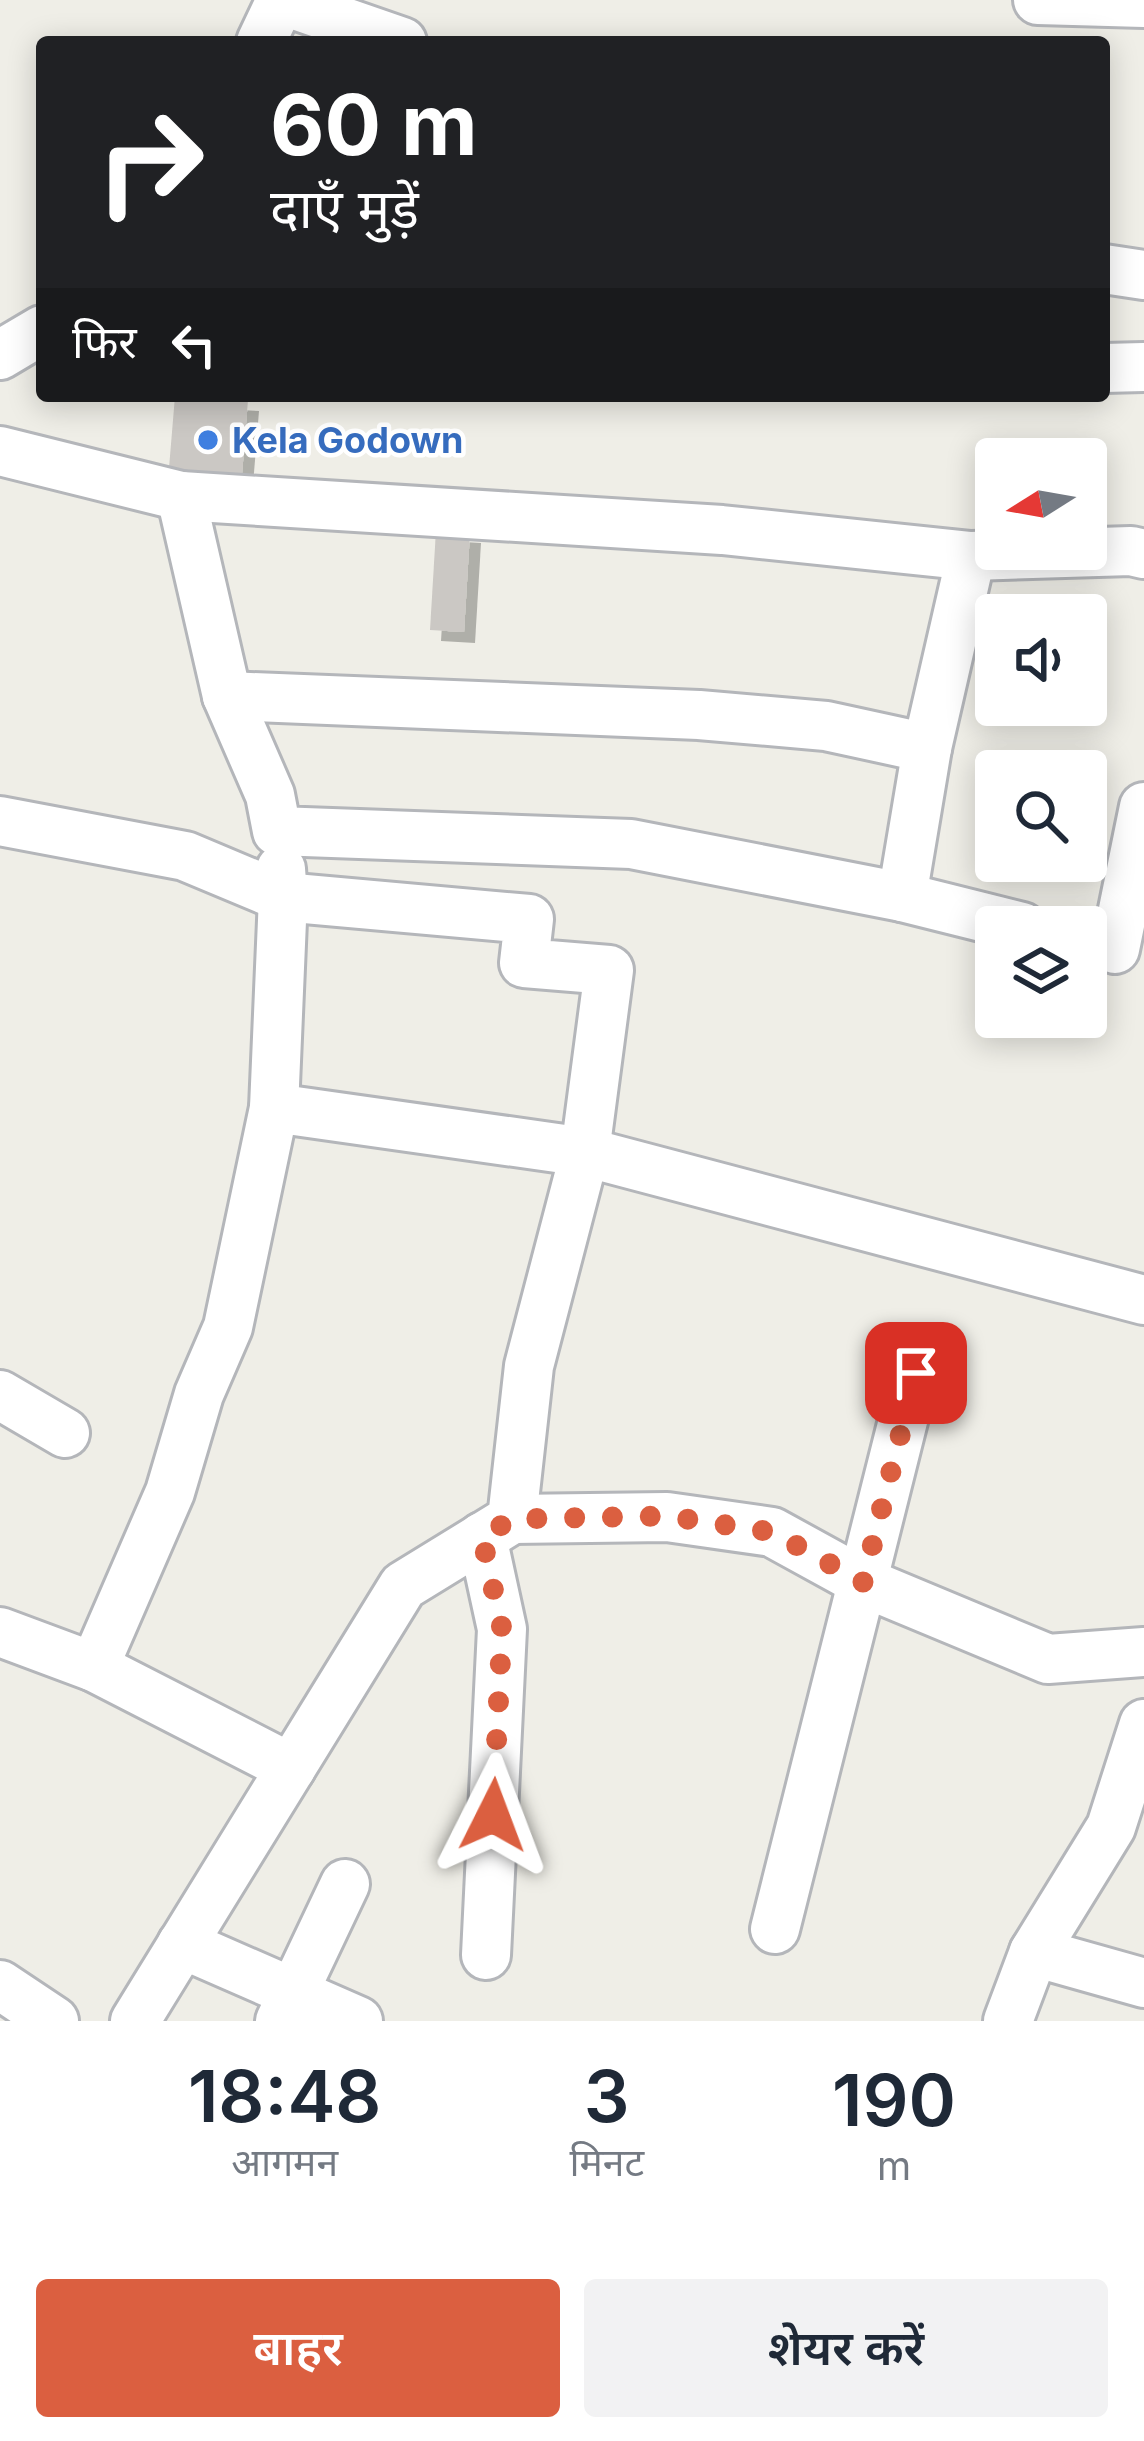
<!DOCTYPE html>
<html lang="hi">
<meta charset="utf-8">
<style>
body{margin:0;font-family:Inter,"Noto Sans Devanagari",sans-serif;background:#f2f2f3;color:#1f2937;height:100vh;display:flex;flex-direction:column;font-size:45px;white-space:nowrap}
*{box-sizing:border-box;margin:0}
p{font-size:39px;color:#747a83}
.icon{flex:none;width:66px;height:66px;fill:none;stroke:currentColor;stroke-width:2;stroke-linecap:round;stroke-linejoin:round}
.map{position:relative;height:2021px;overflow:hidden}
.sheet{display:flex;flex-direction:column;background:#fff;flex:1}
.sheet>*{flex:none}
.hud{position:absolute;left:36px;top:36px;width:1074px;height:366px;border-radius:12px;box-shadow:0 6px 30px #0003;background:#202124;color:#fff;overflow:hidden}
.needle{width:78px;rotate:259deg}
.tools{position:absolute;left:975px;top:438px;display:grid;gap:24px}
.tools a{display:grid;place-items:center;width:132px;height:132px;border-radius:12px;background:#fff;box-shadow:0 6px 30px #0003;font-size:60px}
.pin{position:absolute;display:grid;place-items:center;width:102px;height:102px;color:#fff;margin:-51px;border-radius:24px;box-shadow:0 6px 18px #0006}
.me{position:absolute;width:132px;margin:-66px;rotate:3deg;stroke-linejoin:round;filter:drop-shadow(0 0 9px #0008)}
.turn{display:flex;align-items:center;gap:42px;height:252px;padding:0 36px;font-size:54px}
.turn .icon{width:156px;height:156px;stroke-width:2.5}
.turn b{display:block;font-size:84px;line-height:102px}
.then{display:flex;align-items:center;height:114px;padding:0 36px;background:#0003;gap:24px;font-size:45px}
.eta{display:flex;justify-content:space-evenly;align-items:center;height:204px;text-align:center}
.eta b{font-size:72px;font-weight:600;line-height:84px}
.cta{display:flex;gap:24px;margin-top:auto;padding:24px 36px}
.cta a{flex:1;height:138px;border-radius:12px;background:#db5f40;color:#fff;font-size:48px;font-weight:600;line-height:138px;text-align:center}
.cta a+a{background:#f2f2f3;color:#1f2937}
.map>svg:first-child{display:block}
</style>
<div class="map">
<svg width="1144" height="2021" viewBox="0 0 1144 2021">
<defs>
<filter id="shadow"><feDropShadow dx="11" dy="11" stdDeviation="0" flood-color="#0004"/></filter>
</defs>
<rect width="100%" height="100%" fill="#efeee7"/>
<!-- building -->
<g fill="#cbc8c4" filter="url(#shadow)">
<path d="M175 396 248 400 241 486 168 480Z"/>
<path d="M436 530 470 532 464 632 430 630Z"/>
</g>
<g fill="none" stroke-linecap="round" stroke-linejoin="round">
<!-- minor casing -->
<g stroke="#b4b6ba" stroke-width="54">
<g id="minor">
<path d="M281 0 402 42"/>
<path d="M1038 0 1144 3"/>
<path d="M261 42 281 0"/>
<path d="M1104 269 1144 275"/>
<path d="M0 355 42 330"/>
<path d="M1104 368 1144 367"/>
<path d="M0 451 181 496 722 530 971 556 1131 551 1144 554"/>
<path d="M181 496 227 696 270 795 277 831 631 844 902 897 1022 927"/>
<path d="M227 696 699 715 826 726 927 748"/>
<path d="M0 821 185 856 283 897 529 919 524 963 609 970 585 1152 529 1366 512 1519 403 1586 135 2021"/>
<path d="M902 897 927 748 971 556"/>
<path d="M1115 949 1144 807"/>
<path d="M274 1108 585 1152 1144 1300"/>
<path d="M0 1395 65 1433"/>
<path d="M512 1519 667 1517 772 1532 863 1582 1048 1659 1144 1652"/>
<path d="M482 1537 502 1629 486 1955"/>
<path d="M0 1632 94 1667 291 1768"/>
<path d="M94 1667 170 1492 199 1394 228 1327 274 1108 283 897 281 869"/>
<path d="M775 1929 915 1373"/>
<path d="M182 1944 358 2021"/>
<path d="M1034 1952 1144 1983"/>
<path d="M0 1985 54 2021"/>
<path d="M280 2021 345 1884"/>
<path d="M1008 2021 1034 1952 1111 1827 1144 1724"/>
</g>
</g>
<!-- minor -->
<use href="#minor" stroke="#fff" stroke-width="48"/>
</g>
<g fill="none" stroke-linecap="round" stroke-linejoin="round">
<!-- route -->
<path stroke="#db5f40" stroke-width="21" stroke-dasharray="0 37.8" d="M493 1815 502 1629 482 1537 512 1519 667 1516 772 1532 863 1582 916 1373"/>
</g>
<!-- markers -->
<circle fill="#3f7fe0" stroke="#fff" stroke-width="4.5" cx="208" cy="440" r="12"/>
<g text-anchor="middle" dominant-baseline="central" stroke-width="9" stroke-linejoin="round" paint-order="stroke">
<!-- shop labels -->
<g font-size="36" font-weight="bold" fill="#366cbe" stroke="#fff" text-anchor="start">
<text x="232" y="440">Kela Godown</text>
</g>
</g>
</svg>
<div class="tools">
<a><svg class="needle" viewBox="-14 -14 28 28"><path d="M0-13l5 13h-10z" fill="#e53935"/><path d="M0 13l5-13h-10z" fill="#747a83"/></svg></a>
<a><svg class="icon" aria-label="sound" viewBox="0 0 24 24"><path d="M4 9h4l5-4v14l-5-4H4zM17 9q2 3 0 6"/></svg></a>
<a><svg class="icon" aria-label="search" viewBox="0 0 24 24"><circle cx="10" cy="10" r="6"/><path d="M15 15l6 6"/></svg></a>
<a><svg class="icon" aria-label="layers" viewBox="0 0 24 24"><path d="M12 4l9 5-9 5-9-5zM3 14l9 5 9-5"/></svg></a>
</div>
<div class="pin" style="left:916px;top:1373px;background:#d93025"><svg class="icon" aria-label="arrive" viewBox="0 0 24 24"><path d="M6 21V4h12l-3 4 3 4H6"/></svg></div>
<svg class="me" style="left:493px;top:1815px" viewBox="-20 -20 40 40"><path d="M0-17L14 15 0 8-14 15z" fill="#db5f40" stroke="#fff" stroke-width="4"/></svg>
<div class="hud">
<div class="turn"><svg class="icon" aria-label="right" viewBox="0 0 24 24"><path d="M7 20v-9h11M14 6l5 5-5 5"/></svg><div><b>60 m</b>दाएँ मुड़ें</div></div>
<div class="then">फिर<svg class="icon" aria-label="left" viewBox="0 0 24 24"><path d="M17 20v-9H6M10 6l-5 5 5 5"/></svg></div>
</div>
</div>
<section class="sheet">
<div class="eta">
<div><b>18:48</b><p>आगमन</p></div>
<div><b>3</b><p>मिनट</p></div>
<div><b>190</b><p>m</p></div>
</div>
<div class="cta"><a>बाहर</a><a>शेयर करें</a></div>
</section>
